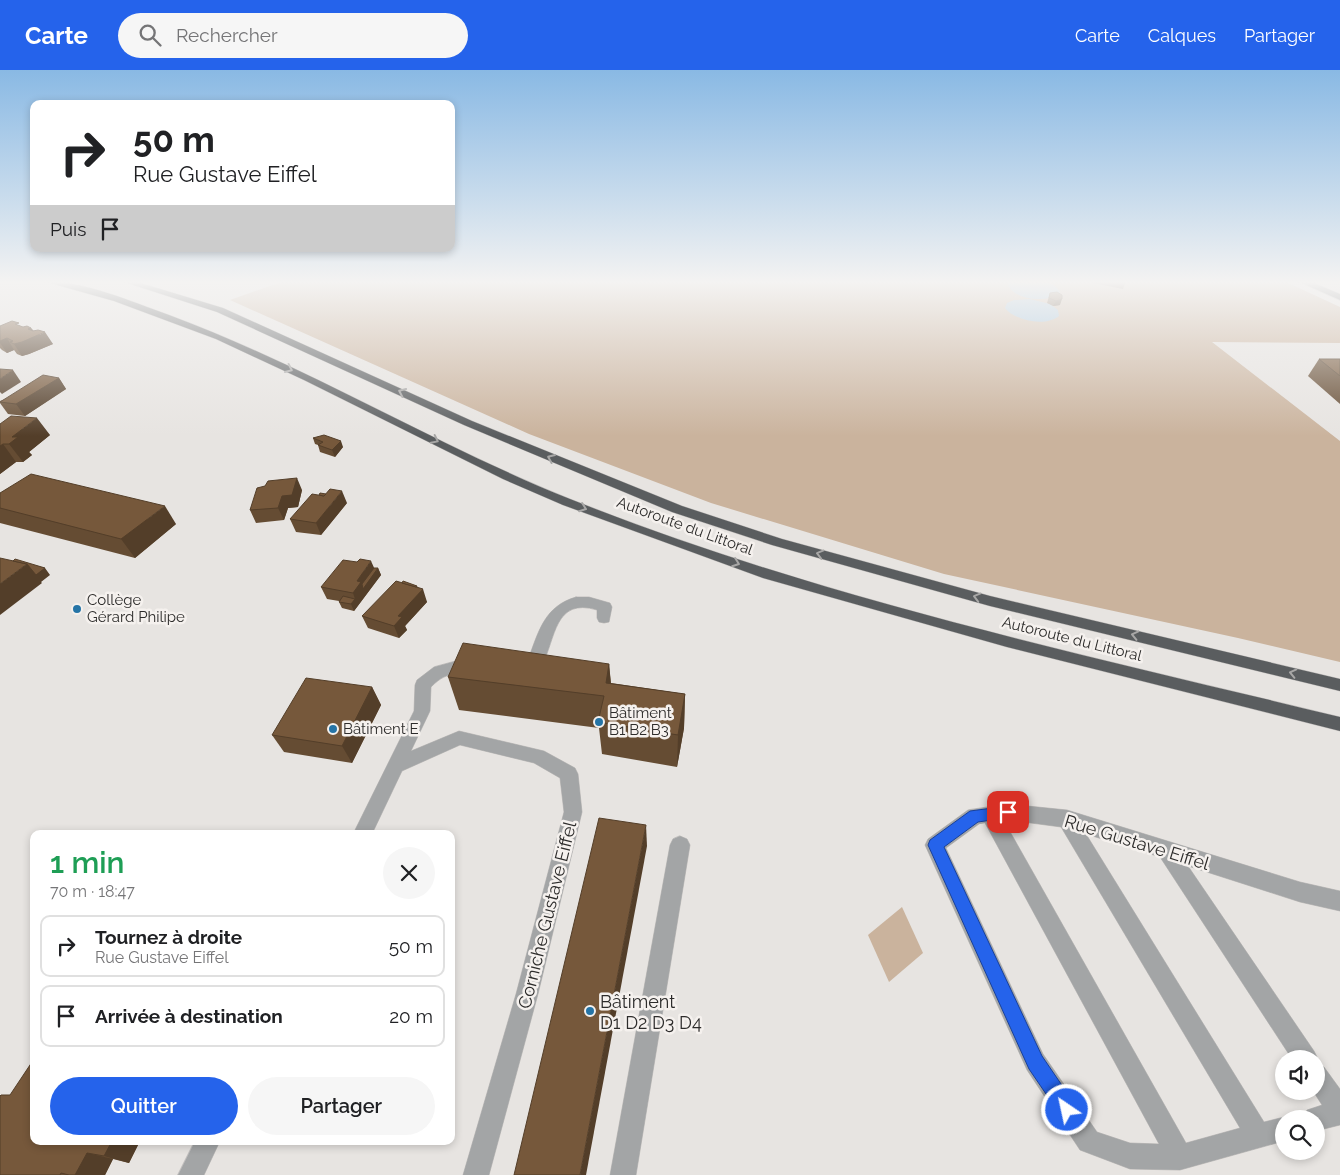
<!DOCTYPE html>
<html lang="fr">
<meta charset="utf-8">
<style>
body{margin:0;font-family:Raleway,sans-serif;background:#f6f6f6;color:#202124;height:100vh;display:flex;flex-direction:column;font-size:19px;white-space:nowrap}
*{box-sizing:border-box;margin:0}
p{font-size:16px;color:#757577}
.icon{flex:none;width:28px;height:28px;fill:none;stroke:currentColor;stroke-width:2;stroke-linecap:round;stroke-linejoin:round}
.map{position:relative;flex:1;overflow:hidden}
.side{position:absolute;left:30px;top:760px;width:425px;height:315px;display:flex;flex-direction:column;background:#fff;border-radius:10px;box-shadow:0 2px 8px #0003}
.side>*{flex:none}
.banner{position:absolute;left:30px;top:30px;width:425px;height:152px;border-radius:10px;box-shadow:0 2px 8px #0003;background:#fff;color:#202124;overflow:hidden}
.controls{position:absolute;left:1275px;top:980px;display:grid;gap:10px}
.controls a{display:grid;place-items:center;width:50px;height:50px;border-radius:50%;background:#fff;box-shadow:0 2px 8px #0003;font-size:25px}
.pin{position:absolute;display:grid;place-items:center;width:42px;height:42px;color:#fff;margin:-21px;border-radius:10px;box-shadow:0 2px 8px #0006}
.me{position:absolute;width:55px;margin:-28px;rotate:326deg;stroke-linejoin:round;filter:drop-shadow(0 0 4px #0008)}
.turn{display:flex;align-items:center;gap:18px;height:105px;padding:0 20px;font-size:22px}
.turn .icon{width:65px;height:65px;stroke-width:2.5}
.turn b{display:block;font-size:35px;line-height:42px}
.then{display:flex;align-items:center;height:48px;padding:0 20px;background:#0003;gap:10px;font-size:19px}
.round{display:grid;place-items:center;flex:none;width:52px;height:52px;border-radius:26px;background:#f6f6f6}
.headline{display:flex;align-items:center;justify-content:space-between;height:85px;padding:0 20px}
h1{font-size:30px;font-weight:600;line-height:38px;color:#1e9e55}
.button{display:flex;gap:10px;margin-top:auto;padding:10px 20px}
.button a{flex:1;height:58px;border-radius:30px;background:#2563eb;color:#fff;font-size:20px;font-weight:600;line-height:58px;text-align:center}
.button a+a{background:#f6f6f6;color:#202124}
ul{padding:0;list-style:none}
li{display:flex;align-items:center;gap:15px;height:62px;margin:0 10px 8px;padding:0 10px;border:2px solid #e0e0e0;border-radius:10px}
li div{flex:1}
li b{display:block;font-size:19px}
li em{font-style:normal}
header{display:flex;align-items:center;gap:30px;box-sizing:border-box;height:70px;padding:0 25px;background:#2563eb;color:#fff}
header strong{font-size:24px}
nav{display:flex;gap:28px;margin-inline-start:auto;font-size:18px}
.search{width:350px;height:45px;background:#f6f6f6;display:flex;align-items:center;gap:12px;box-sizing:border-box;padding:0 18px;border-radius:28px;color:#757577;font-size:19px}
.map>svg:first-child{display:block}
</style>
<header>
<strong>Carte</strong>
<div class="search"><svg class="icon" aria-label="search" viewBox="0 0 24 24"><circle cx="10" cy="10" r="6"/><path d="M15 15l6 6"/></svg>Rechercher</div>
<nav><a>Carte</a><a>Calques</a><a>Partager</a></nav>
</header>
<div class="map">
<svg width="1340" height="1105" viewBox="0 0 1340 1105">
<rect width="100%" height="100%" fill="#e7e4e1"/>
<!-- green -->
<g fill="#cab39d">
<path d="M284 211H1284L1340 237V273L1212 272 1340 371V592L1238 568 944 504 711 433 529 364 230 230Z"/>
<path d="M902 837 923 883 889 912 868 865Z"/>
</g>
<!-- water -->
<g fill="#9ac1de">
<path d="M1011 211C1025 211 1054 206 1060 223 1048 233 1015 231 1008 215Z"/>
<path d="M1030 229 1050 234 1058 240 1059 246C1046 257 1015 251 1005 238L1007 233 1014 230Z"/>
</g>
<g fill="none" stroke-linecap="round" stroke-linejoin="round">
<!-- minor casing -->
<g stroke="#c2bfbd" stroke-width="1">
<g id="minor">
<path d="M576 527H589L610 533 612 537 609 552 604 553 599 552 597 548V540C554 527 556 569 542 595L524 602 518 600 516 596 518 592 529 587C539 560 545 536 576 527Z"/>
<path d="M456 591 478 594 480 598 478 602C456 609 451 597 431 617L430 641 411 681 459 661 544 681 575 698 578 704 582 742 538 924 489 1105H463L516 924 564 742 560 708 534 693 460 675 402 701 372 764H353L414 641 415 615 417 610 434 597Z"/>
<path d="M1008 734 1067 740 1300 812 1340 821V841L1300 832 1188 796 1314 981 1318 989 1316 992V989H1292L1160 787 1086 764 1264 1052 1284 1047 1289 1049H1284V1071L1180 1100 1130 1099 1080 1080 1027 1000 925 775 928 769 968 740ZM1008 750 1061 757 1240 1058 1186 1073 1004 751ZM985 753 1159 1074 1130 1073 1097 1062 1043 984 946 778 979 754Z"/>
<path d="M680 766 687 769 690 775 636 1105H610L670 775 673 769Z"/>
<path d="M1316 993 1324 997 1340 1019V1055L1316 1061V1049H1304L1307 1040 1322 1035 1313 1021H1316Z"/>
<path d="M195 1071H220L204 1105H178Z"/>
</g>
</g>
<!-- major casing -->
<g stroke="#c2bfbd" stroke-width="1">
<path id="major" d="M1297 211H1309L1340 224V230Z"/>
</g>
<!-- highway casing -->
<g stroke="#c2bfbd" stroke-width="1">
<g id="highway">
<path d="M43 211C84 211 130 231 169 245 307 296 433 374 570 429 818 528 1081 584 1340 647V661L1007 577 763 508 563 435 503 409 304 310 216 269 114 231Z"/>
<path d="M121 211H134L223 238 472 351 682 436 782 469 990 526 1340 609V621L990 536 772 475 672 442 464 355 217 242Z"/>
</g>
</g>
<!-- minor -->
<use href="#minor" fill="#a3a5a6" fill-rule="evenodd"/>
<!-- major -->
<use href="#major" fill="#6d7072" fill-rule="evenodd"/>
<!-- highway -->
<use href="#highway" fill="#5a5d5f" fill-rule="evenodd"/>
</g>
<!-- wall -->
<g fill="#654c33">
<path d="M1094 211H1126L1123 219 1093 213Z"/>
<path d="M1050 223 1060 235 1053 236 1047 233Z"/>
<path d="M0 256 31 258 34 261 53 274 29 284 22 286 17 284 14 280 7 283 2 280 0 278Z"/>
<path d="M1319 289H1340V334L1308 306Z"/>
<path d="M59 308 66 319 25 346 8 344 0 333V331Z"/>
<path d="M0 354 50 365 29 382 32 385 23 392H16L0 404Z"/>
<path d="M313 368 343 377 335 387 320 382 318 375 315 374Z"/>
<path d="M265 416 302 420 298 437 288 438 284 450 256 453 250 440Z"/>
<path d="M0 423 176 454 135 488 0 453Z"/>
<path d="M347 433 321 465 296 462 290 449Z"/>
<path d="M374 498H378L381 505 354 541 342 538 339 532V531L327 529 321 517Z"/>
<path d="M402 513 417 516 427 532 405 556 407 560 399 568 368 558 362 546Z"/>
<path d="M609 594 611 613 685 624 684 658 677 697 602 684 599 658 459 640 448 607Z"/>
<path d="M372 617 381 635 352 693 284 682 272 665Z"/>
<path d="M34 1071H140L129 1093 113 1089 105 1105H0Z"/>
</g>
<!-- shaded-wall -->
<g fill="#533e29">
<path d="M1062 229 1060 235 1053 236 1056 231Z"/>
<path d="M31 258 37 266 45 262 53 274 29 284 22 286 14 274 28 259Z"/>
<path d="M7 268 14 280 7 283 0 273V271Z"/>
<path d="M13 300 21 312 2 324 0 322V309Z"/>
<path d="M59 308 66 319 25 346 16 334Z"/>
<path d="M37 348 50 365 29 382 32 385 23 392 9 374 12 367Z"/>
<path d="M341 371 343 377 335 387 332 380Z"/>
<path d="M3 374 16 392 0 404V376Z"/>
<path d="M297 408 302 420 298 437 288 438 284 450 278 438 282 426Z"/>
<path d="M342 421 347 433 321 465 316 453Z"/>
<path d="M165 436 176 454 135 488 121 469Z"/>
<path d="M371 491 376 502 378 498 381 505 366 525 363 519 366 525 354 541 351 534 355 529 353 523 357 511Z"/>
<path d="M27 494 45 498 50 505 41 512 42 513 0 545V514Z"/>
<path d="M423 519 427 532 405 556 407 560 399 568 394 556 398 546Z"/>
<path d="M609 594 612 627 606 613Z"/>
<path d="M372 617 381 635 352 693 342 676Z"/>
<path d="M685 624 684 658 677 697 678 665Z"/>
<path d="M646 755 647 776 586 1105H580Z"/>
<path d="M112 1071H140L129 1093 104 1086Z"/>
<path d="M87 1083 113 1089 105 1105H75Z"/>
</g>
<!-- building -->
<g fill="#76583b" stroke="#533e29">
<path d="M1112 211H1126V213Z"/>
<path d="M1057 222 1062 225V229L1056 231 1049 228 1050 223Z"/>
<path d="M12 251 19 253 15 254 23 257 27 256 31 258 28 259 33 261 38 260 45 262 22 272 14 274 10 272 13 271 7 268 0 271V256Z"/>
<path d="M1319 289H1340V306Z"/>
<path d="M0 299 13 300 0 309Z"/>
<path d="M43 305 59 308 16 334 0 332Z"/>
<path d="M11 346 37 348 12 367H18L9 374H3L0 376V354Z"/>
<path d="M324 365 341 371 332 380 318 375 323 372 313 368Z"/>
<path d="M31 404 165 436 121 469 0 438V423Z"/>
<path d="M297 408 292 425 282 426 278 438 250 440 257 418 265 416 268 411Z"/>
<path d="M330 419 342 421 316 453 290 449 312 424 324 426Z"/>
<path d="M320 423 326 424 324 426 319 425Z"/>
<path d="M0 488 27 494 0 514Z"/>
<path d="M15 489 45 498 36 505 27 494 13 491Z"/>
<path d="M360 489 371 491 357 511 361 512 353 523 321 517 343 490 357 492Z"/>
<path d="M374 498H378L363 519 362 514Z"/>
<path d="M396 511 423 519 398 546 402 547 394 556 362 546Z"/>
<path d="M403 511 417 516 416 517 402 513Z"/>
<path d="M343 526 355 529 351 534 339 532Z"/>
<path d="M463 573 609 594 606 613 685 624 678 665 598 652 604 626 448 607Z"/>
<path d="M306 608 372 617 342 676 272 665Z"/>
<path d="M599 748 646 755 580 1105H514Z"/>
<path d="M34 989V1071H112L104 1086 87 1083 75 1105H69L61 1103 60 1105H0V1026L1 1025H10Z"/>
<path d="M121 1071H130L129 1074Z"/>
</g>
<!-- one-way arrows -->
<defs><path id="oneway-chevron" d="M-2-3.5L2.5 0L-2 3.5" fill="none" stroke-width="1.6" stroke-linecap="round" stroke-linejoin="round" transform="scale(1.25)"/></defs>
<g stroke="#a8a7a6">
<use href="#oneway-chevron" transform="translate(289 299) rotate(25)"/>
<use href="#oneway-chevron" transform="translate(402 322) rotate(-155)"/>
<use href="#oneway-chevron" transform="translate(435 370) rotate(26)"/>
<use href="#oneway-chevron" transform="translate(551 388) rotate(-157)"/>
<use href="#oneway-chevron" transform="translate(583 438) rotate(20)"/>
<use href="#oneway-chevron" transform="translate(820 484) rotate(-165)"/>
<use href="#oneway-chevron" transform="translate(736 493) rotate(20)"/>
<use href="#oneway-chevron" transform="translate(977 527) rotate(-165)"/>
<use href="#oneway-chevron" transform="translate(1135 565) rotate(-167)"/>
<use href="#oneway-chevron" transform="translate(1293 603) rotate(-167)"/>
</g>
<!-- sky -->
<linearGradient id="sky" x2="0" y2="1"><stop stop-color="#89b9e4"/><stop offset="0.58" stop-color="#f4f3f2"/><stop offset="1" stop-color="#f4f3f2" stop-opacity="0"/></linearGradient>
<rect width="1340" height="366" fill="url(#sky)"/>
<!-- route -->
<path fill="#2563eb" stroke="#184099" d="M1008 736 1013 738 1015 742 1013 747 978 752 944 777 1042 986 1074 1033 1077 1040 1074 1046 1067 1049 1061 1046 1029 999 928 775 930 770 970 741Z"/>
<!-- markers -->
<g fill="#2574a6" stroke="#f5f1ee" stroke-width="2">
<circle cx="77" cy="539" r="5"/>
<circle cx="599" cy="652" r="5"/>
<circle cx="333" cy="659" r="5"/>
<circle cx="590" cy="941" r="5"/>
</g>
<g text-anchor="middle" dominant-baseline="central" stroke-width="5" stroke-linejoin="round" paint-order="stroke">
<!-- street labels -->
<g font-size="15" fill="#2d2c2b" stroke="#f5f1ee">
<text transform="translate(685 456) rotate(20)">Autoroute du Littoral</text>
<text transform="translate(1072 569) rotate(14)">Autoroute du Littoral</text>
</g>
<!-- poi labels -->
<g font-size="15" fill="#2d2c2b" stroke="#f5f1ee" text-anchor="start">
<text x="87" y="530">Collège<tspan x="87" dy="17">Gérard Philipe</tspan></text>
<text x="609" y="643">Bâtiment<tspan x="609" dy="17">B1 B2 B3</tspan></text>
<text x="343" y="659">Bâtiment E</text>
</g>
<!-- near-street labels -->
<g font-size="18" fill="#2d2c2b" stroke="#f5f1ee">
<text transform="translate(1137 772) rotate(17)">Rue Gustave Eiffel</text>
<text transform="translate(547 845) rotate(-76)">Corniche Gustave Eiffel</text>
</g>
<!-- near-poi labels -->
<g font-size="18" fill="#2d2c2b" stroke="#f5f1ee" text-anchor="start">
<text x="600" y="931">Bâtiment<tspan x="600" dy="21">D1 D2 D3 D4</tspan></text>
</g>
</g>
</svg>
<div class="controls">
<a><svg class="icon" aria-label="sound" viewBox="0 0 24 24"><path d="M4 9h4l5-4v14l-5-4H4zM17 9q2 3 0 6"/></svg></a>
<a><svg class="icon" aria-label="search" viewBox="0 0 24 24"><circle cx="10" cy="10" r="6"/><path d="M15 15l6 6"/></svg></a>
</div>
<div class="pin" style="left:1008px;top:742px;background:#d93025"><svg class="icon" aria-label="arrive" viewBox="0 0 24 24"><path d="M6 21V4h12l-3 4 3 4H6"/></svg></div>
<svg class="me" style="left:1067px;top:1040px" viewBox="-20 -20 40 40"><circle r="17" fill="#2563eb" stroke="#fff" stroke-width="3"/><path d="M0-11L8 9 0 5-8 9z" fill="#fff"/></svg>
<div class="banner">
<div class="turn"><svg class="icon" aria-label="right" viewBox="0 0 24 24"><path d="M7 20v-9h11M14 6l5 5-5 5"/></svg><div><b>50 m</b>Rue Gustave Eiffel</div></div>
<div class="then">Puis<svg class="icon" aria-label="arrive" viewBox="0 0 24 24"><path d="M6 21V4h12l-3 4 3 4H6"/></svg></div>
</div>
<section class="side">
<div class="headline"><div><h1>1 min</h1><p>70 m · 18:47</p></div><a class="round"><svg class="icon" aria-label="close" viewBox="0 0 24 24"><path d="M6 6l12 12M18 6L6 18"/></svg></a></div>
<ul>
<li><svg class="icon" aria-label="right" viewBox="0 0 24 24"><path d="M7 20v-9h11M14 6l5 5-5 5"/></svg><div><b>Tournez à droite</b><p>Rue Gustave Eiffel</p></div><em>50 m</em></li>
<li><svg class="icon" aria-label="arrive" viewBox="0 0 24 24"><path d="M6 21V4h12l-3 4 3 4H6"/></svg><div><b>Arrivée à destination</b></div><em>20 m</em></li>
</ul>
<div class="button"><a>Quitter</a><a>Partager</a></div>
</section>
</div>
